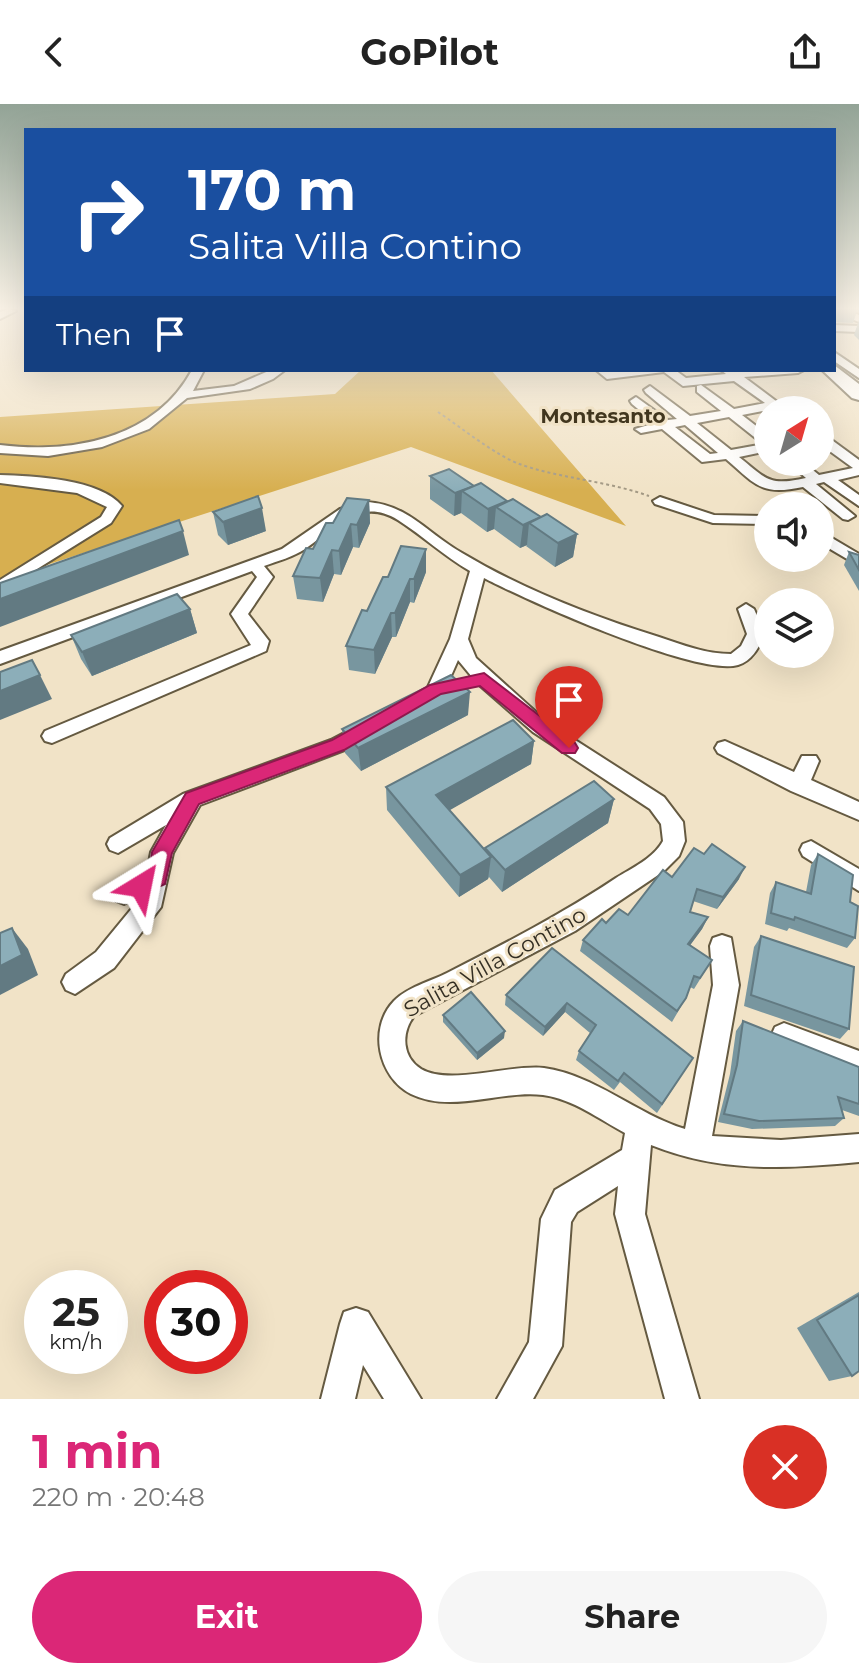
<!DOCTYPE html>
<meta charset="utf-8">
<style>
body{margin:0;font-family:Montserrat,sans-serif;background:#f6f6f6;color:#222;height:100vh;display:flex;flex-direction:column;font-size:30px;white-space:nowrap}
*{box-sizing:border-box;margin:0}
p{font-size:26px;color:#767676}
.icon{flex:none;width:44px;height:44px;fill:none;stroke:currentColor;stroke-width:2;stroke-linecap:round;stroke-linejoin:round}
.map{position:relative;height:1295px;overflow:hidden}
.panel{display:flex;flex-direction:column;background:#fff;flex:1}
.panel>*{flex:none}
.hud{position:absolute;left:24px;top:24px;width:812px;height:244px;border-radius:0px;box-shadow:0 8px 32px #0002;background:#1a4fa0;color:#fff;overflow:hidden}
.needle{width:52px;rotate:37deg}
.fabs{position:absolute;left:754px;top:292px;display:grid;gap:16px}
.fabs a{display:grid;place-items:center;width:80px;height:80px;border-radius:50%;background:#fff;box-shadow:0 8px 32px #0002;font-size:40px}
.speed{position:absolute;left:24px;top:1166px;display:flex;gap:16px;font-size:40px;font-weight:700;text-align:center}
.speed>*{display:grid;place-content:center;width:104px;height:104px;border-radius:50%;background:#fff;box-shadow:0 8px 32px #0002;line-height:1}
.speed small{font-size:20px;font-weight:400}
.speed .limit{border:12px solid #d22;background:#fff;color:#111}
.pin{position:absolute;display:grid;place-items:center;width:68px;height:68px;color:#fff;margin:-82px -34px;border-radius:50% 50% 50% 0;rotate:-45deg;box-shadow:0 0 8px #0007}
.pin .icon{rotate:45deg}
.me{position:absolute;width:88px;margin:-44px;rotate:35deg;stroke-linejoin:round;filter:drop-shadow(0 0 6px #0008)}
.turn{display:flex;align-items:center;gap:28px;height:168px;padding:0 32px;font-size:36px}
.turn .icon{width:104px;height:104px;stroke-width:2.5}
.turn b{display:block;font-size:56px;line-height:68px}
.then{display:flex;align-items:center;height:76px;padding:0 32px;background:#0003;gap:16px;font-size:30px}
.round{display:grid;place-items:center;flex:none;width:84px;height:84px;border-radius:42px;background:#f6f6f6}
.overview{display:flex;align-items:center;justify-content:space-between;height:136px;padding:0 32px}
h1{font-size:48px;font-weight:700;line-height:60px;color:#db2777}
.button{display:flex;gap:16px;margin-top:auto;padding:16px 32px}
.button a{flex:1;height:92px;border-radius:48px;background:#db2777;color:#fff;font-size:32px;font-weight:700;line-height:92px;text-align:center}
.button a+a{background:#f6f6f6;color:#222}
header{display:flex;justify-content:space-between;align-items:center;height:104px;padding:0 32px;background:#fff;font-size:36px;font-weight:700}
.map>svg:first-child{display:block}
</style>
<header><svg class="icon" aria-label="back" viewBox="0 0 24 24"><path d="M15 5l-7 7 7 7"/></svg>GoPilot<svg class="icon" aria-label="share" viewBox="0 0 24 24"><path d="M12 15V3M7 8l5-5 5 5M5 13v7h14v-7"/></svg></header>
<div class="map">
<svg width="859" height="1295" viewBox="0 0 859 1295">
<rect width="100%" height="100%" fill="#f1e3c7"/>
<!-- green -->
<path fill="#d7af50" d="M361 266H491L626 422 411 343 0 476V313L335 290Z"/>
<g fill="none" stroke-linecap="round" stroke-linejoin="round">
<!-- street casing -->
<g stroke="#655a41" stroke-width="4">
<g id="street">
<path d="M8 205 16 207 0 215V208Z"/>
<path d="M834 205H844L859 211V218L834 208Z"/>
<path d="M834 221 859 222V228L834 227Z"/>
<path d="M834 248 859 265V274L834 257Z"/>
<path d="M192 266H204L193 287 234 282 271 266H285L273 275 250 285 187 294 149 325 102 343 48 352 0 349V341C72 350 155 335 192 266Z"/>
<path d="M596 266H675L686 274 726 270 721 266H804L798 269 744 273 788 306 773 305 742 311 768 331V347L739 353C768 376 768 382 806 374L787 358H803L819 371 853 364 820 340V330L825 331 859 356V371L838 376 859 391V402L824 378 816 380 855 412 848 416 843 415 803 383C761 392 756 381 726 355L702 358 662 325 641 329 635 325 655 319 632 300 630 297 636 293 668 316 677 315 646 289 644 286 650 282 690 312 721 307 697 288V282L701 281 734 305 765 299 734 277 683 282 664 268 607 275ZM729 313 763 340H764L731 346 697 319ZM685 321 718 349 710 350 675 323Z"/>
<path d="M0 371C34 372 100 375 122 402L111 419 0 488V476L101 413 107 403 77 389 0 379Z"/>
<path d="M660 393 714 411 768 412V420L713 419 655 400 653 397Z"/>
<path d="M366 398C408 400 428 430 462 449 522 485 591 512 659 533 683 541 706 550 731 550L741 542 747 530 738 505 746 500 754 505 765 530C759 543 752 557 738 561 697 573 526 496 484 474L468 535 476 554 547 618 664 693 683 718 685 737 679 752 664 767 575 827 414 912C401 929 402 953 421 965 450 982 509 960 544 964 595 971 636 1010 685 1025L713 881 710 842 713 834 722 831 731 834 739 881 712 1032 781 1036 859 1030V1058C786 1065 720 1069 651 1041L645 1110 699 1295H665L615 1110 618 1082 577 1108 571 1118 562 1242 533 1295H497L529 1238 541 1115 555 1086 622 1046 625 1029C599 1015 573 995 543 991 500 986 452 1010 411 990 378 973 368 924 394 897 406 884 431 877 447 869 506 839 562 810 616 774 632 764 654 754 663 737L661 720 650 705 533 628 477 579 458 556 443 590H429L427 585 450 535 470 467C444 452 423 432 398 416 359 392 335 425 305 445 293 453 278 457 264 462L273 473 248 510 269 537 266 547 52 639 45 637 42 632 45 627 251 541 231 510 257 473 252 467 0 560V547L282 445 340 405Z"/>
<path d="M820 427 859 450V462L820 439Z"/>
<path d="M367 617 377 624 374 629 345 646 200 701 173 749 161 803 114 864 75 890 66 886 62 878 66 870 96 848 142 792 124 800 116 797 112 790 116 783 147 769 151 748 166 721 118 749 110 746 107 740 110 734 183 690 331 636Z"/>
<path d="M725 637 794 668 802 652H816L819 657 811 676 859 698V716L791 687 718 649 715 644 718 639Z"/>
<path d="M811 737 859 765V787L803 752 800 746 803 740Z"/>
<path d="M784 919 859 947V973L775 941 771 932 775 923Z"/>
<path d="M356 1204 368 1208 421 1295H384L363 1261 355 1295H321L340 1220 344 1208Z"/>
</g>
</g>
<!-- primary casing -->
<g stroke="#655a41" stroke-width="4">
<path id="primary" d="M834 261 859 280V296L852 294 822 266H834Z"/>
</g>
<!-- path -->
<path stroke="#a29883" stroke-width="2" stroke-dasharray="3 3" stroke-linecap="butt" d="M438 308C462 324 496 352 522 361 564 375 607 377 649 392"/>
<!-- street -->
<use href="#street" fill="#fff" fill-rule="evenodd"/>
<!-- primary -->
<use href="#primary" fill="#fff" fill-rule="evenodd"/>
</g>
<!-- wall -->
<g fill="#78969f">
<path d="M834 205H859V208L857 207 853 219 835 218Z"/>
<path d="M859 216V236L854 231Z"/>
<path d="M430 372 474 382 577 430 573 453 555 463 526 442 527 441 520 444 494 425 487 428 461 409 454 412 430 395Z"/>
<path d="M369 396 370 419 359 444 353 443 341 471 334 470 323 498 297 495 293 472 333 419Z"/>
<path d="M213 408 266 427 228 441 218 431Z"/>
<path d="M426 445V468L414 499 410 498 396 533H392L375 570 349 566 346 542 388 473Z"/>
<path d="M849 448 859 451V487L844 461Z"/>
<path d="M190 505 197 529 92 572 81 555 71 531Z"/>
<path d="M468 611 361 667 345 649 342 625Z"/>
<path d="M534 637 531 660 449 706 485 746V744L614 695 608 719 502 788 489 773 488 775 459 793 387 706 386 683Z"/>
<path d="M818 750 850 798 855 834 847 844 789 824 787 827 765 820 770 789 776 778 806 788 811 761Z"/>
<path d="M672 773 739 775 717 805 693 797 690 808 708 814 702 825 690 841 712 856 694 885 690 883 686 894 672 918 580 847 583 836 606 819 628 811Z"/>
<path d="M761 832 849 925 840 935 744 902 754 843Z"/>
<path d="M552 844 693 954 657 1009 620 978 614 986 576 956 579 947 590 929 565 908 543 932 505 901 506 891Z"/>
<path d="M443 911 504 934 477 956 443 918Z"/>
<path d="M743 917 859 963V1012L842 1006 844 1014 835 1022 752 1025 718 1018 730 970 736 927Z"/>
<path d="M859 1188V1267L852 1272 829 1277 797 1224Z"/>
</g>
<!-- shaded-wall -->
<g fill="#627a82">
<path d="M474 382 462 387 461 409 454 412 455 389Z"/>
<path d="M369 396 370 419 359 444 357 421Z"/>
<path d="M507 397 506 409 496 403 494 425 487 428 488 405Z"/>
<path d="M262 404 266 427 228 441 223 418Z"/>
<path d="M541 413 529 419 527 441 520 444 523 421Z"/>
<path d="M351 420 353 443 341 471 339 447Z"/>
<path d="M183 427 189 451 0 523V495Z"/>
<path d="M577 430 573 453 555 463 558 439Z"/>
<path d="M426 445V468L414 499V475Z"/>
<path d="M332 446 334 470 323 498 320 474Z"/>
<path d="M410 475V498L396 533 395 509Z"/>
<path d="M190 505 197 529 92 572 82 548Z"/>
<path d="M391 509 392 533 375 570 374 546Z"/>
<path d="M40 571 52 595 0 616V587Z"/>
<path d="M470 588 468 611 361 667 358 644Z"/>
<path d="M534 637 531 660 436 714V691Z"/>
<path d="M614 695 608 719 502 788 505 766Z"/>
<path d="M491 753 488 775 459 793 460 771Z"/>
<path d="M745 763 739 775 717 805 723 793Z"/>
<path d="M708 813 702 825 683 851 688 840Z"/>
<path d="M12 824 28 845 38 871 0 891V862Z"/>
<path d="M567 899 565 908 543 932 545 923Z"/>
<path d="M505 927 504 934 477 956V949Z"/>
</g>
<!-- building -->
<g fill="#8caeb9" stroke="#627a82" stroke-width="2">
<path d="M449 365 474 382 455 389 430 372Z"/>
<path d="M481 379 507 397 488 405 462 387Z"/>
<path d="M258 392 262 404 223 418 213 408Z"/>
<path d="M347 394 369 396 357 421 351 420 339 447 332 446 320 474 293 472 306 444 313 445 326 419H333Z"/>
<path d="M513 395 541 413 523 421 496 403Z"/>
<path d="M547 410 577 430 558 439 529 419Z"/>
<path d="M179 416 183 427 0 495V479Z"/>
<path d="M401 442 426 445 414 475H410L395 509H391L374 546 346 542 362 506 367 507 383 473H388Z"/>
<path d="M849 448 859 451V466Z"/>
<path d="M177 490 190 505 82 548 71 531Z"/>
<path d="M32 556 40 571 0 587V568Z"/>
<path d="M451 571 470 588 358 644 342 625Z"/>
<path d="M513 616 534 637 436 691 491 753 460 771 386 683Z"/>
<path d="M594 677 614 695 505 766 485 744Z"/>
<path d="M712 740 745 763 723 793 697 785 690 808 708 813 688 840 712 856 700 874 694 872 686 894 677 907 583 836 602 815 606 819 619 805 628 811 663 766 672 773 694 744 704 750Z"/>
<path d="M818 750 853 771 850 798 858 802 855 834 795 813 794 816 771 809 776 778 811 790Z"/>
<path d="M12 824 22 851 0 862V829Z"/>
<path d="M761 832 854 863 849 925 751 891Z"/>
<path d="M552 844 693 954 662 1000 624 969 618 977 579 947 596 921 567 899 545 923 506 891Z"/>
<path d="M471 888 505 927 477 949 443 911Z"/>
<path d="M743 917 859 963V1000L838 993 844 1014 759 1017 724 1010 737 961Z"/>
<path d="M859 1191V1267L852 1272 817 1216Z"/>
</g>
<!-- sky -->
<linearGradient id="sky" x2="0" y2="1"><stop stop-color="#92a396"/><stop offset="0.53" stop-color="#f9f2e6"/><stop offset="1" stop-color="#f9f2e6" stop-opacity="0"/></linearGradient>
<rect width="859" height="386" fill="url(#sky)"/>
<!-- route -->
<path fill="#db2777" stroke="#8e194d" stroke-width="2" d="M484 569 575 639 578 644 575 649H562L480 582 441 590 344 646 199 700 172 749 165 780 141 791 134 789 131 782 134 776 149 769 152 748 186 689 332 636 430 581Z"/>
<g text-anchor="middle" dominant-baseline="central" stroke-width="6" stroke-linejoin="round" paint-order="stroke">
<!-- far-neighbourhood labels -->
<g font-size="20" font-weight="bold" fill="#41361e" stroke="#f1e3c7">
<text x="603" y="312">Montesanto</text>
</g>
<!-- street labels -->
<g font-size="22" fill="#332e23" stroke="#f1e3c7">
<text transform="translate(495 858) rotate(-29)">Salita Villa Contino</text>
</g>
</g>
</svg>
<div class="fabs">
<a><svg class="needle" viewBox="-14 -14 28 28"><path d="M0-13l5 13h-10z" fill="#e53935"/><path d="M0 13l5-13h-10z" fill="#767676"/></svg></a>
<a><svg class="icon" aria-label="sound" viewBox="0 0 24 24"><path d="M4 9h4l5-4v14l-5-4H4zM17 9q2 3 0 6"/></svg></a>
<a><svg class="icon" aria-label="layers" viewBox="0 0 24 24"><path d="M12 4l9 5-9 5-9-5zM3 14l9 5 9-5"/></svg></a>
</div>
<div class="speed"><div>25<small>km/h</small></div><div class="limit">30</div></div>
<div class="pin" style="left:569px;top:644px;background:#d93025"><svg class="icon" aria-label="arrive" viewBox="0 0 24 24"><path d="M6 21V4h12l-3 4 3 4H6"/></svg></div>
<svg class="me" style="left:141px;top:782px" viewBox="-20 -20 40 40"><path d="M0-17L14 15 0 8-14 15z" fill="#db2777" stroke="#fff" stroke-width="4"/></svg>
<div class="hud">
<div class="turn"><svg class="icon" aria-label="right" viewBox="0 0 24 24"><path d="M7 20v-9h11M14 6l5 5-5 5"/></svg><div><b>170 m</b>Salita Villa Contino</div></div>
<div class="then">Then<svg class="icon" aria-label="arrive" viewBox="0 0 24 24"><path d="M6 21V4h12l-3 4 3 4H6"/></svg></div>
</div>
</div>
<section class="panel">
<div class="overview"><div><h1>1 min</h1><p>220 m · 20:48</p></div><a class="round" style="background:#d93025;color:#fff"><svg class="icon" aria-label="close" viewBox="0 0 24 24"><path d="M6 6l12 12M18 6L6 18"/></svg></a></div>
<div class="button"><a>Exit</a><a>Share</a></div>
</section>
